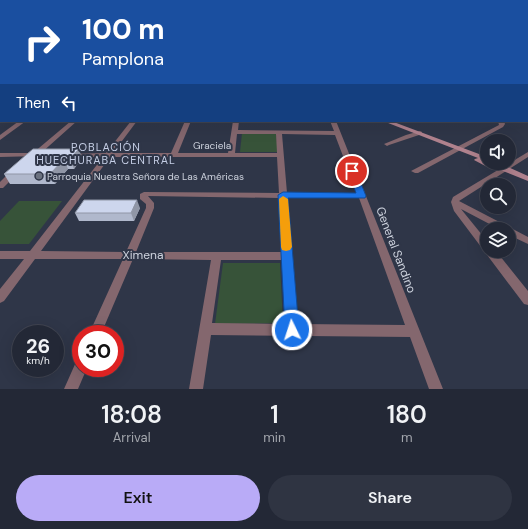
<!DOCTYPE html>
<meta charset="utf-8">
<style>
body{margin:0;font-family:"DM Sans",sans-serif;background:#2f3442;color:#f1f3f6;height:100vh;display:flex;flex-direction:column;font-size:15px;white-space:nowrap}
*{box-sizing:border-box;margin:0}
p{font-size:13px;color:#a3a6ad}
.icon{flex:none;width:22px;height:22px;fill:none;stroke:currentColor;stroke-width:2;stroke-linecap:round;stroke-linejoin:round}
.map{position:relative;height:389px;overflow:hidden}
.panel{display:flex;flex-direction:column;background:#232836;flex:1}
.panel>*{flex:none}
.banner{position:absolute;left:0px;top:0px;width:528px;height:122px;box-shadow:0 4px 16px #0002,0 0 0 1px #404451;background:#1a4fa0;color:#fff;overflow:hidden}
.tools{position:absolute;left:480px;top:134px;display:grid;gap:8px}
.tools a{display:grid;place-items:center;width:36px;height:36px;border-radius:50%;background:#232836;box-shadow:0 4px 16px #0002,0 0 0 1px #404451;font-size:20px}
.speed{position:absolute;left:12px;top:325px;display:flex;gap:8px;font-size:20px;font-weight:700;text-align:center}
.speed>*{display:grid;place-content:center;width:52px;height:52px;border-radius:50%;background:#232836;box-shadow:0 4px 16px #0002,0 0 0 1px #404451;line-height:1}
.speed small{font-size:10px;font-weight:400}
.speed .limit{border:6px solid #d22;background:#fff;color:#111}
.pin{position:absolute;display:grid;place-items:center;width:34px;height:34px;color:#fff;margin:-17px;border:2px solid #fff;border-radius:50%;box-shadow:0 1px 4px #0007}
.me{position:absolute;width:44px;margin:-22px;rotate:356deg;stroke-linejoin:round;filter:drop-shadow(0 0 3px #0008)}
.turn{display:flex;align-items:center;gap:14px;height:84px;padding:0 16px;font-size:18px}
.turn .icon{width:52px;height:52px;stroke-width:2.5}
.turn b{display:block;font-size:28px;line-height:34px}
.then{display:flex;align-items:center;height:38px;padding:0 16px;background:#0003;gap:8px;font-size:15px}
.eta{display:flex;justify-content:space-evenly;align-items:center;height:68px;text-align:center}
.eta b{font-size:24px;font-weight:600;line-height:28px}
.action{display:flex;gap:8px;margin-top:auto;padding:8px 16px}
.action a{flex:1;height:46px;border-radius:24px;background:#b9abf7;color:#111;font-size:16px;font-weight:600;line-height:46px;text-align:center}
.action a+a{background:#2f3442;color:#f1f3f6}
.map>svg:first-child{display:block}
</style>
<div class="map">
<svg width="528" height="389" viewBox="0 0 528 389">
<rect width="100%" height="100%" fill="#2f3648"/>
<!-- green -->
<g fill="#375339">
<path d="M242 133H276L278 152H240Z"/>
<path d="M19 201H62L29 244H0V221Z"/>
<path d="M223 263H280L283 323 215 324Z"/>
</g>
<g fill="none" stroke-linecap="round" stroke-linejoin="round">
<!-- minor -->
<g fill="#84676e" fill-rule="evenodd">
<rect x="527" y="81" width="1" height="3"/>
<rect x="0" y="107" width="1" height="4"/>
<path d="M19 121H26L0 140V135Z"/>
<path d="M71 121H77L40 154 39 156 0 157V153H33Z"/>
<path d="M131 121H137L113 153H171L185 121H191L178 153H228L233 121H239L238 130 334 131 330 121H336L443 389H429L410 337 211 335 203 389H189L211 260 133 259 101 334H89L123 259H35L4 301 0 303V289L24 259H0V251H30L103 157H71L68 155 69 154 106 153ZM237 134H276L277 153H235ZM282 134 335 135 357 193H287ZM110 157H277L279 193 144 192 140 194V199L146 204V208L126 252 41 251ZM148 196 279 198 282 252H136L154 208V203ZM287 198H359L405 325 298 324ZM221 260H282L286 324 212 323Z"/>
<path d="M498 121H504L505 124 503 127 418 173H415L411 171 499 125Z"/>
<path d="M420 131 422 132V134L389 145 387 146 384 144 406 135Z"/>
<path d="M528 152V157L459 201 528 237V244L509 235V229H499L461 209 487 241V251H496L528 291V305L524 304 454 211 451 202 453 197Z"/>
<path d="M11 171H14L18 173 3 188H0V182Z"/>
<path d="M81 360V368H87L78 389H64L76 362Z"/>
</g>
<!-- secondary -->
<g fill="#b0828e" fill-rule="evenodd">
<rect x="527" y="114" width="1" height="4"/>
<path d="M383 121H391L487 157V161L482 159 487 162V163L499 166 502 164H505L508 167 528 176V181L503 171 491 169 474 160 475 159 478 158Z"/>
</g>
</g>
<!-- wall -->
<g fill="#b0b8cc">
<path d="M33 149 82 158 74 169H68L55 184H10L4 174Z"/>
<path d="M140 208 134 221H79L75 213Z"/>
</g>
<!-- shaded-wall -->
<g fill="#9096a6">
<path d="M79 149 82 158 74 169 70 159Z"/>
<path d="M64 159 68 169 55 184 50 174Z"/>
<path d="M137 200 140 208 134 221 131 213Z"/>
</g>
<!-- building -->
<g fill="#cdd6ed" stroke="#9096a6">
<path d="M33 149H79L70 159H64L50 174H4Z"/>
<path d="M84 200H137L131 213H75Z"/>
</g>
<!-- sky -->
<linearGradient id="sky" x2="0" y2="1"><stop stop-color="#1a1e28"/><stop offset="0.57" stop-color="#47526a"/><stop offset="1" stop-color="#47526a" stop-opacity="0"/></linearGradient>
<rect width="528" height="127" fill="url(#sky)"/>
<!-- route -->
<path fill="#1a73e8" stroke="#114b97" d="M352 168 356 171 366 196 365 198H288L299 330 297 335 292 337 287 335 285 330 278 195 283 192 356 193 348 171Z"/>
<!-- slow -->
<path fill="#f59e0b" d="M283 196 288 199 292 247 290 250 286 251 282 250 281 247 279 199Z"/>
<!-- markers -->
<circle fill="#6b7280" stroke="#2f3648" stroke-width="1.5" cx="39" cy="176" r="4"/>
<g text-anchor="middle" dominant-baseline="central" stroke-width="4" stroke-linejoin="round" paint-order="stroke">
<!-- street labels -->
<g font-size="10" fill="#cdd2dd" stroke="#2f3648">
<text x="212" y="145">Graciela</text>
</g>
<!-- poi labels -->
<g font-size="10" fill="#cdd2dd" stroke="#2f3648" text-anchor="start">
<text x="47" y="176">Parroquia Nuestra Señora de Las Américas</text>
</g>
<!-- neighbourhood labels -->
<g font-size="11" letter-spacing="1" fill="#c5cee5" stroke="#2f3648">
<text x="106" y="147">POBLACIÓN<tspan x="106" dy="13">HUECHURABA CENTRAL</tspan></text>
</g>
<!-- near-street labels -->
<g font-size="12" fill="#cdd2dd" stroke="#2f3648">
<text transform="translate(396 250) rotate(69)">General Sandino</text>
<text x="143" y="255">Ximena</text>
</g>
</g>
</svg>
<div class="tools">
<a><svg class="icon" aria-label="sound" viewBox="0 0 24 24"><path d="M4 9h4l5-4v14l-5-4H4zM17 9q2 3 0 6"/></svg></a>
<a><svg class="icon" aria-label="search" viewBox="0 0 24 24"><circle cx="10" cy="10" r="6"/><path d="M15 15l6 6"/></svg></a>
<a><svg class="icon" aria-label="layers" viewBox="0 0 24 24"><path d="M12 4l9 5-9 5-9-5zM3 14l9 5 9-5"/></svg></a>
</div>
<div class="speed"><div>26<small>km/h</small></div><div class="limit">30</div></div>
<div class="pin" style="left:352px;top:171px;background:#d93025"><svg class="icon" aria-label="arrive" viewBox="0 0 24 24"><path d="M6 21V4h12l-3 4 3 4H6"/></svg></div>
<svg class="me" style="left:292px;top:330px" viewBox="-20 -20 40 40"><circle r="17" fill="#1a73e8" stroke="#fff" stroke-width="3"/><path d="M0-11L8 9 0 5-8 9z" fill="#fff"/></svg>
<div class="banner">
<div class="turn"><svg class="icon" aria-label="right" viewBox="0 0 24 24"><path d="M7 20v-9h11M14 6l5 5-5 5"/></svg><div><b>100 m</b>Pamplona</div></div>
<div class="then">Then<svg class="icon" aria-label="left" viewBox="0 0 24 24"><path d="M17 20v-9H6M10 6l-5 5 5 5"/></svg></div>
</div>
</div>
<section class="panel">
<div class="eta">
<div><b>18:08</b><p>Arrival</p></div>
<div><b>1</b><p>min</p></div>
<div><b>180</b><p>m</p></div>
</div>
<div class="action"><a>Exit</a><a>Share</a></div>
</section>
